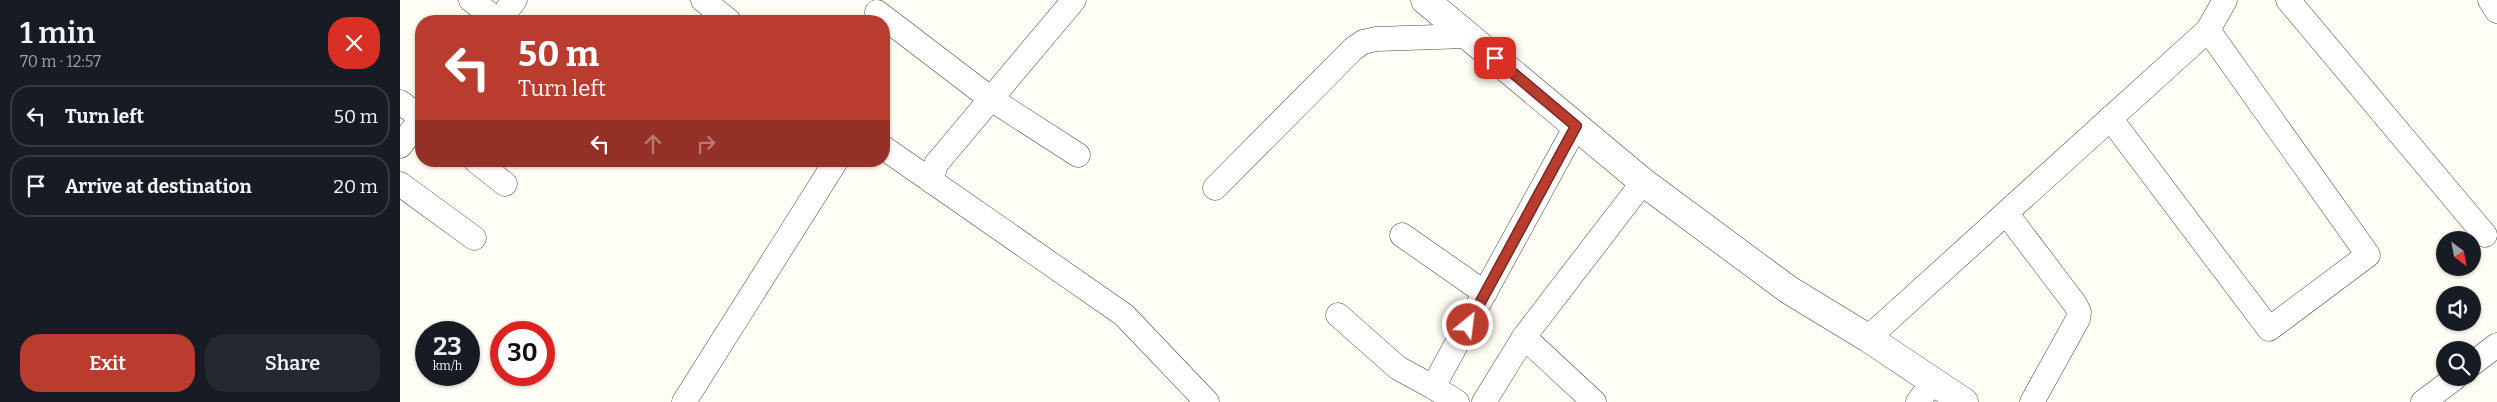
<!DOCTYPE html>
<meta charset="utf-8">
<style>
body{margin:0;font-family:Bitter,serif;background:#242831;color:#f1f3f6;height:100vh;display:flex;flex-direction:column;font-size:19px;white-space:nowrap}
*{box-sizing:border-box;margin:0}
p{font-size:16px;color:#9ea1a6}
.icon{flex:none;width:28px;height:28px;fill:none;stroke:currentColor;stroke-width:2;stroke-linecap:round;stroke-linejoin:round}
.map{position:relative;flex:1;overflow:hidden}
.sheet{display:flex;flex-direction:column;background:#171b24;width:400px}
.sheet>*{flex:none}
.hud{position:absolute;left:15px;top:15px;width:475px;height:152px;border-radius:20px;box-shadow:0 1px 4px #0004;background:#b93c2f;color:#fff;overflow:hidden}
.needle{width:32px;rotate:148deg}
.fabs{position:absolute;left:2036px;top:231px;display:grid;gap:10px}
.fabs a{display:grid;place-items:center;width:45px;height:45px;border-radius:50%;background:#171b24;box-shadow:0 1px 4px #0004;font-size:25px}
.speed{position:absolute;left:15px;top:321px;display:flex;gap:10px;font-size:25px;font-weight:700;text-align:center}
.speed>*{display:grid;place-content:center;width:65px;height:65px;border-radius:50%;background:#171b24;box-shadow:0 1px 4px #0004;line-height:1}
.speed small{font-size:12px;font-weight:400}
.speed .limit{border:8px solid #d22;background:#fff;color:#111}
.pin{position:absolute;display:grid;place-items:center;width:42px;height:42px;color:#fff;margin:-21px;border-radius:10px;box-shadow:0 2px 8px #0006}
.me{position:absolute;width:55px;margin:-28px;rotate:29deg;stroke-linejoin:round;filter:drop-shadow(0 0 4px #0008)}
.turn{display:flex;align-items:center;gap:18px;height:105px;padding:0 20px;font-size:22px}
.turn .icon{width:65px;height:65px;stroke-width:2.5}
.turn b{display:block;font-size:35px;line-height:42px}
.lanes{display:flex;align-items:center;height:48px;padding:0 20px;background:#0003;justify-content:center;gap:25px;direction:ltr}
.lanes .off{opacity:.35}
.round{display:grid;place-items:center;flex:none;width:52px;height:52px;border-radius:20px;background:#242831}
.overview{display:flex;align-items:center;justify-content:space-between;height:85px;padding:0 20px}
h1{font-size:30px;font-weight:600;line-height:38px}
.button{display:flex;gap:10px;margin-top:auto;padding:10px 20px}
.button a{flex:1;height:58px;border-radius:20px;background:#b93c2f;color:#fff;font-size:20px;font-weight:600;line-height:58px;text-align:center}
.button a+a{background:#242831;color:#f1f3f6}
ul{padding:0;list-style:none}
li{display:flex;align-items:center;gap:15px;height:62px;margin:0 10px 8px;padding:0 10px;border:2px solid #363941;border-radius:20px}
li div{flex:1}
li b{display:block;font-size:19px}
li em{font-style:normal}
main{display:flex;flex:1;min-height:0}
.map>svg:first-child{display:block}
</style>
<main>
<section class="sheet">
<div class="overview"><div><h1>1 min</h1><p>70 m · 12:57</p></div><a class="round" style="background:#d93025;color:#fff"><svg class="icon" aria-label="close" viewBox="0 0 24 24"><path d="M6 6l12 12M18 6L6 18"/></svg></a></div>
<ul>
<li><svg class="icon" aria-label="left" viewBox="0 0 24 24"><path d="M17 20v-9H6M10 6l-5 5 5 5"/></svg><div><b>Turn left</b></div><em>50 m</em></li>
<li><svg class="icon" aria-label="arrive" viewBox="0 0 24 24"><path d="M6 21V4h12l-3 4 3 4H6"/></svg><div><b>Arrive at destination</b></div><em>20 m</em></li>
</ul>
<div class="button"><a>Exit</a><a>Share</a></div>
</section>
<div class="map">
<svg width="2097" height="402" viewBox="0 0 2097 402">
<rect width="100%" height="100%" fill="#fefef4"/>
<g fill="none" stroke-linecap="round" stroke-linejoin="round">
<!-- minor casing -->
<g stroke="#434343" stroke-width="25">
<g id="minor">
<path d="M71 0 99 21"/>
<path d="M303 0 329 21"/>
<path d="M1888 0 2085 235"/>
<path d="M2090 0 2097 11"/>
<path d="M477 12 591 99 678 155"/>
<path d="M98 21 115 0"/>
<path d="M0 102 21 118"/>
<path d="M1710 118 1869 329 1968 255 1808 30"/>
<path d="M0 146 21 119"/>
<path d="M484 148 724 315 807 402"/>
<path d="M76 161 105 184"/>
<path d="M531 181 536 164 674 0"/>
<path d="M0 184 74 238"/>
<path d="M815 188 953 49 963 42 976 39 1067 36"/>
<path d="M1606 213 1675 304 1679 312 1678 319 1632 402"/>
<path d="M1002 235 1085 293"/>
<path d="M938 315 998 368 1033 387"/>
<path d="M1124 337 1194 402"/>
<path d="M1468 338 1808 30 1825 0"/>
<path d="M2072 364 2097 345"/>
<path d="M284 402 436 161"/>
<path d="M1057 402 1033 387 1176 126"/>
<path d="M1084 402 1124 337 1243 182"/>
<path d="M1518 402 1533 382"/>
<path d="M2023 402 2055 378"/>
</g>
</g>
<!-- tertiary casing -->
<g stroke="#434343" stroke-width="29">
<path id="tertiary" d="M1025 0 1243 182 1389 290 1468 338 1564 402"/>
</g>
<!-- minor -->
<use href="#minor" stroke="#fff" stroke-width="24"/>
<!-- tertiary -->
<use href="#tertiary" stroke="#fff" stroke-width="28"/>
</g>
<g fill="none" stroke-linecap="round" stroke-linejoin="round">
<!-- route casing -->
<g stroke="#78271f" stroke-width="12">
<path id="route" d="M1068 325 1176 126 1095 58"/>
</g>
<!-- route -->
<use href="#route" stroke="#b93c2f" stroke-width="9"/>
</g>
</svg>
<div class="fabs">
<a><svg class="needle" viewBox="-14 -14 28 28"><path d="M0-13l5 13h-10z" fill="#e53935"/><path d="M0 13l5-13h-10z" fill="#9ea1a6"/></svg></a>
<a><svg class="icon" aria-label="sound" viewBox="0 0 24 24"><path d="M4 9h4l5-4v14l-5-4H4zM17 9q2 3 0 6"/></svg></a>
<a><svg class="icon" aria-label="search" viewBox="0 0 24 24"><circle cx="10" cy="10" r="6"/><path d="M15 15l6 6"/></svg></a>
</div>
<div class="speed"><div>23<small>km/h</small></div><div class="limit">30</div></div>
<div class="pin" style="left:1095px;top:58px;background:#d93025"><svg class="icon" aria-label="arrive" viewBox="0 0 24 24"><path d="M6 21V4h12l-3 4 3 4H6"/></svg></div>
<svg class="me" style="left:1068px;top:325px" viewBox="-20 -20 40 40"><circle r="17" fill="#b93c2f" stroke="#fff" stroke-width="3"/><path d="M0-11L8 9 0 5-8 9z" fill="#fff"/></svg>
<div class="hud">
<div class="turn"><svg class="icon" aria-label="left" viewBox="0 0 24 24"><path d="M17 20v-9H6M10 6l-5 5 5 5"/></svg><div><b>50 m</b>Turn left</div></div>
<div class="lanes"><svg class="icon" aria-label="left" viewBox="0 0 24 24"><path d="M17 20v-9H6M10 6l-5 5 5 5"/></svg><svg class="icon off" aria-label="ahead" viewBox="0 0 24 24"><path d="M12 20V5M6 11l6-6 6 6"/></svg><svg class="icon off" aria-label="right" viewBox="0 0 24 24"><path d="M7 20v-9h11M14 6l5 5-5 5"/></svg></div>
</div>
</div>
</main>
